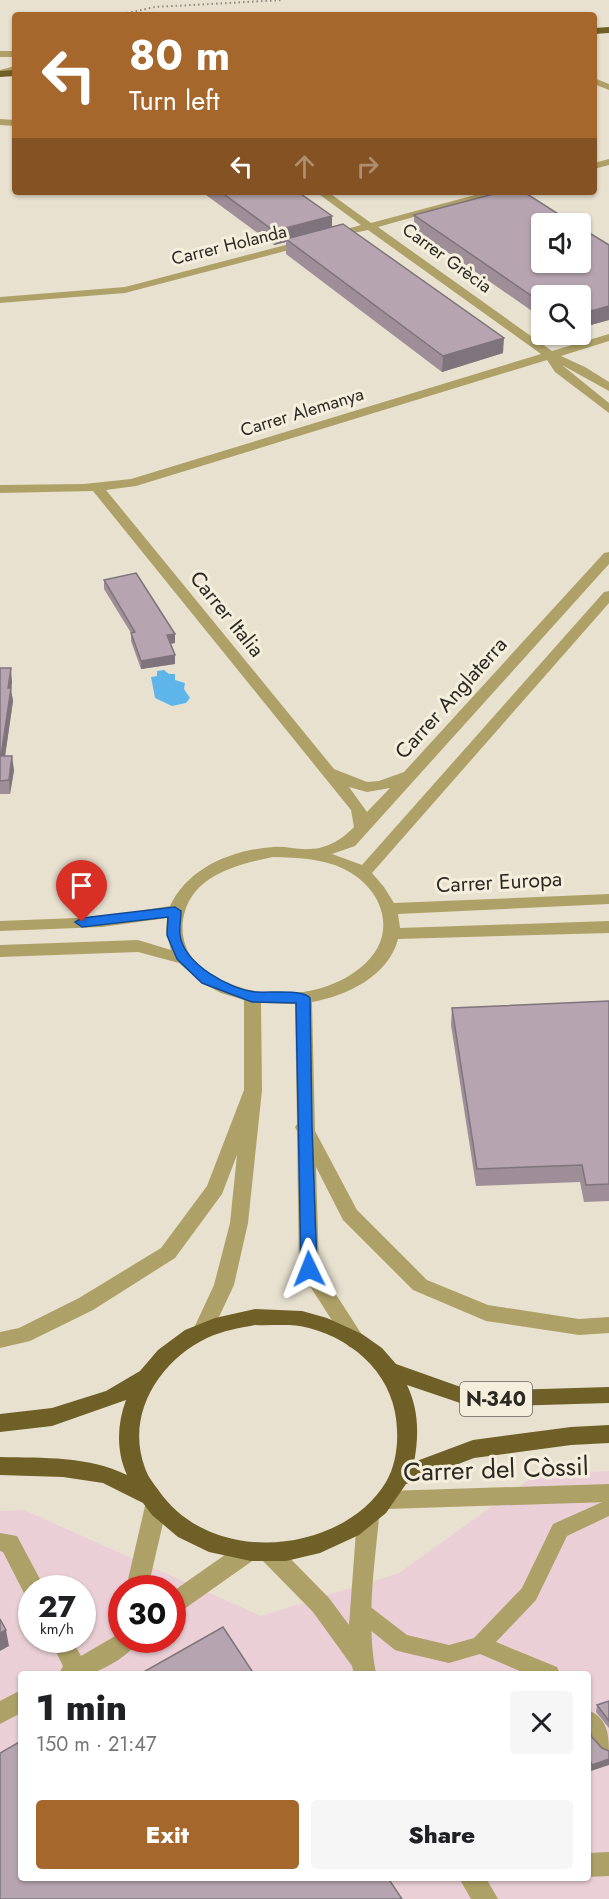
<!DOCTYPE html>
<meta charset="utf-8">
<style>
body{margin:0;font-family:Jost,sans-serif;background:#f6f6f6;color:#202124;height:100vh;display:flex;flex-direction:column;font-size:22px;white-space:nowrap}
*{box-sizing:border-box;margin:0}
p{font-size:20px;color:#757577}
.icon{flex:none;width:33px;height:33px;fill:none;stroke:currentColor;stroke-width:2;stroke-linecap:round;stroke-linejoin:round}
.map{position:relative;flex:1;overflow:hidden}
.panel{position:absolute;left:18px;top:1671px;width:573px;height:210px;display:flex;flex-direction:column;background:#fff;border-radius:6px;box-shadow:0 2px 4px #0004}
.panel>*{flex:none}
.top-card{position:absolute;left:12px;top:12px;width:585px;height:183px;border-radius:6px;box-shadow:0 2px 4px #0004;background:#a5672c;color:#fff;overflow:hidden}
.controls{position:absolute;left:531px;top:213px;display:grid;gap:12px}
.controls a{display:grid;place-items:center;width:60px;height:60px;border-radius:6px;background:#fff;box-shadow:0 2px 4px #0004;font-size:30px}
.speed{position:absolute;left:18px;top:1575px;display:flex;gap:12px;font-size:30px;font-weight:700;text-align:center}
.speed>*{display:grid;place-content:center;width:78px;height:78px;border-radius:50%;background:#fff;box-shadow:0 2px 4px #0004;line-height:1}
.speed small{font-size:15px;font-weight:400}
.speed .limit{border:9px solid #d22;background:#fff;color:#111}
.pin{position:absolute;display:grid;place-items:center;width:51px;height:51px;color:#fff;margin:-62px -26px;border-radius:50% 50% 50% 0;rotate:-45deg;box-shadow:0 0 6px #0007}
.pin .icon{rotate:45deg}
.me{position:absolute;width:66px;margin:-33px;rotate:358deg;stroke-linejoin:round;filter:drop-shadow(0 0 4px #0008)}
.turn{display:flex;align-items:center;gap:21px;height:126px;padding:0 18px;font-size:27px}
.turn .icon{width:78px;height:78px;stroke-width:2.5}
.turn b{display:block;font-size:42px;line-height:51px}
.lanes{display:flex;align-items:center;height:57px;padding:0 18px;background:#0003;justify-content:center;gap:30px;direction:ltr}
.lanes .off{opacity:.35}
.round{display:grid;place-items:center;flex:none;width:63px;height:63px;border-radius:6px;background:#f6f6f6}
.head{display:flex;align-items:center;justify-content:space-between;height:102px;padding:0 18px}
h1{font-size:36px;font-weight:800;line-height:45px}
.button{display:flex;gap:12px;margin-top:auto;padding:12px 18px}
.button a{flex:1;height:69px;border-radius:6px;background:#a5672c;color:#fff;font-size:24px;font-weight:800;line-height:69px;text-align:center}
.button a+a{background:#f6f6f6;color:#202124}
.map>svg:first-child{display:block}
</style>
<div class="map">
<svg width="609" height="1899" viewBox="0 0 609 1899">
<rect width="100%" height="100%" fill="#e8e1d0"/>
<!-- industrial -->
<path fill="#ead0d6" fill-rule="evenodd" d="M609 1471V1899H0V1511L24 1510 261 1616 399 1573 537 1474ZM32 1588H82V1640H32ZM122 1588H172V1640H122ZM21 1674H588V1878H21Z"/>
<!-- water -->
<path fill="#5eb5ea" d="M164 670 169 674H175V680L185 683 184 689 190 698 186 703 172 706 155 698 151 677 157 676V671Z"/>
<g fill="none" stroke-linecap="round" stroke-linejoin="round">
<!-- path -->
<path stroke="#8e887d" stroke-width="2" stroke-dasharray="1.5 3" stroke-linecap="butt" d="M118 15 155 7 283 0"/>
<!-- service -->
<g fill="#aea167" fill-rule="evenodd">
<path d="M609 1499V1516L567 1536 536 1600 496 1642 557 1667 560 1674H527L480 1654 449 1663 402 1652 395 1650 354 1617 351 1611 354 1605 361 1602 368 1605 407 1635 449 1645 474 1638 522 1588 553 1524Z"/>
<path d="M588 1710C609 1719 609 1736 609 1756 587 1747 588 1730 588 1710Z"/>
</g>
<!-- minor -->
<g fill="#aea167" fill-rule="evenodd">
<rect x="0" y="51" width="15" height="6"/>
<path d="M15 66V72L0 76V70Z"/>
<path d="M594 78 609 84V90L594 84Z"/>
<path d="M0 119 15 120V126L0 125Z"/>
<path d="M609 159V165L594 169V163Z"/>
<path d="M316 192H328L371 223 486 192H503L378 227 552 351 609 334V341L561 356 585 367 609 382V391L562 365 609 403V413L555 372 547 360 136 486 106 490 334 769 367 782 379 781 404 772 604 553 609 552V564L355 846 332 854 362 865 604 592 609 591V603L372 873 384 887 394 903 609 894V904L398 914 400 928 609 921V933L398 939C389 976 346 996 312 1002L315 1131 357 1210 427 1280 488 1305 579 1319 609 1317V1333L579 1335 486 1321 413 1290 343 1220 316 1167 319 1268 366 1341 363 1347 356 1349 349 1347 299 1269 297 1131 295 1127 297 1124 295 1004 261 1003 262 1090 248 1223 234 1285 210 1336 203 1338 196 1336 193 1330 214 1285 230 1223 237 1155 222 1194 175 1258 93 1310 30 1341 0 1348V1332L19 1328 79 1298 161 1248 207 1186 244 1090V1000L221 993 202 983 179 963 138 952 0 957V945L138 940 171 950 166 931 167 918 102 927 0 931V921L102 917 170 906C188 868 231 850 273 847 286 846 298 850 310 849 327 849 344 838 354 827L351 810 93 491 0 493V485L84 484 131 479 541 354 368 230 329 238V234L361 225ZM349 787 367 792 390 788 367 812ZM273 857C297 858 322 858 344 869 386 890 399 938 360 968 316 1004 237 1002 196 962 185 951 181 935 183 920 190 876 235 865 273 857Z"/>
<path d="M308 239 313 242 312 244 125 293 0 303V297L125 287Z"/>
<path d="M609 1484V1502L386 1509 379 1506 375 1500 379 1494 386 1491Z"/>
<path d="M156 1497 163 1500 167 1506 148 1588H126L145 1506 149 1500Z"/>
<path d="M368 1509 375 1511 379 1518C374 1570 366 1622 376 1674H354L352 1666 313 1612 262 1560 259 1553 262 1546 270 1543 278 1546 329 1598 349 1625 357 1518 361 1511Z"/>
<path d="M0 1533 17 1536 41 1581 44 1588H32V1597L25 1595 3 1552 0 1551Z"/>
<path d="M247 1542 255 1545 258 1552 255 1559 180 1612 172 1615V1592L239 1545Z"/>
<path d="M122 1632V1640H138C132 1654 107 1668 92 1673 83 1677 69 1674 59 1674L63 1666 50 1640H72L81 1656Z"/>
<path d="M21 1690V1713L0 1724V1701Z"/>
<path d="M609 1852V1876L588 1877V1853Z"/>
<path d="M459 1878H486L498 1899H471Z"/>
</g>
<!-- trunk -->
<g fill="#6e6026" fill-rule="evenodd">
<path d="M609 27V33L594 34V28Z"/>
<path d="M15 70V76L0 77V71Z"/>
<path d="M255 1309 302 1311 327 1318 362 1334 382 1348 396 1364 472 1391 609 1387V1403L472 1407 407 1385C419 1410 419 1436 414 1462L473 1440 571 1427 609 1425V1443L571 1445 474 1458 406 1484 386 1513 359 1535 320 1553 286 1561H251L209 1552 178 1537 152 1515 143 1503 103 1483 63 1477 0 1475V1457C43 1458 88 1456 127 1475 116 1451 117 1424 126 1400L52 1426 0 1432V1414L52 1408 106 1391 140 1371 158 1350 185 1330 215 1318ZM255 1325C273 1326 292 1323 309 1328 358 1341 396 1379 397 1430 398 1447 395 1467 386 1482 357 1530 291 1550 238 1540 206 1534 178 1518 159 1491 154 1484 148 1477 145 1468 125 1415 159 1361 207 1338 222 1331 239 1328 255 1325Z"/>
</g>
</g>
<!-- wall -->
<g fill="#9d8e97">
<path d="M202 192H298L332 216V227L503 353 442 372 286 254V242L274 245Z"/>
<path d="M414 215 609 245V320L580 328 542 296V318L414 229Z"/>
<path d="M104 580 175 643 170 644 175 664 141 669 131 641V633L104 589Z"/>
<path d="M0 668 12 682 11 690 13 701 5 756 14 770 10 794H0Z"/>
<path d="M609 1001V1201L584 1202 580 1182 476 1186 451 1025 452 1008Z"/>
<path d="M609 1701V1732V1728L596 1712 597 1705Z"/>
<path d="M588 1726 592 1737 602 1748 591 1771 588 1764Z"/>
</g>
<!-- shaded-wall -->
<g fill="#7f747b">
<path d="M332 216V230L286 239V242L274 245V231Z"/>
<path d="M609 306V320L580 328V314Z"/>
<path d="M504 338 503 353 442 372 443 356Z"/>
<path d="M175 634V643L168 644 167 635Z"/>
<path d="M175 655V664L141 669V661Z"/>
<path d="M11 668 12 682 11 690 13 701 3 770 1 756Z"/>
<path d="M12 756 14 770 10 794 9 780Z"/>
<path d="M6 1630 9 1646 0 1651V1633Z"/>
<path d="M609 1759V1765L591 1771 592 1765Z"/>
</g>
<!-- building -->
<g fill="#b6a5b0" stroke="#7f747b" stroke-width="1.5">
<path d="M221 192H298L332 216 274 231Z"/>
<path d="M501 192H524L574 224H542V262H580V227L609 245V306L580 314V296H542V303L414 215Z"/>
<path d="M343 224 504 338 443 356 286 239Z"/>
<path d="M136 573 175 634 167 635 175 655 141 661 131 633 135 632 104 580Z"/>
<path d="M0 668H11L8 688H11L1 756H12L9 780 0 781Z"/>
<path d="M609 1001V1184L586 1185 582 1165 477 1169 452 1008Z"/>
<path d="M0 1619 6 1630 0 1633Z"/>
<path d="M223 1627 254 1674H140Z"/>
<path d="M609 1701V1721L597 1705Z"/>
<path d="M588 1726 592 1737 602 1748 609 1751V1759L592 1765 588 1755Z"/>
<path d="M21 1741V1878H388L402 1899H0V1753Z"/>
</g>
<!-- route -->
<path fill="#1a73e8" stroke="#114b97" stroke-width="1.5" d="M175 907 181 911C181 919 179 927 180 935 184 964 230 990 257 992 269 993 304 989 310 998L312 1126 317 1269 314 1273 309 1275 303 1273 301 1269 296 1003 252 1002 202 983 177 959 167 935 168 917 82 927 75 922 82 918Z"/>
<g text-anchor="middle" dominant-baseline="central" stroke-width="6" stroke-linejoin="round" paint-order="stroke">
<!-- far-street labels -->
<g font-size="18" fill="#2c2923" stroke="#f5eedd">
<text transform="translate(229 245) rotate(-14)">Carrer Holanda</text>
<text transform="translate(447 258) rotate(36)">Carrer Grècia</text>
<text transform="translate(302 412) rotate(-17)">Carrer Alemanya</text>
</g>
<!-- shield labels -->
<rect fill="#f5eedd" stroke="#68645b" stroke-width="1.5" x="460" y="1382" width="72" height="34" rx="4.5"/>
<g font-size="20" font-weight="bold" fill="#2c2923">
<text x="496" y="1399">N-340</text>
</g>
<!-- street labels -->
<g font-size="21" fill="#2c2923" stroke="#f5eedd">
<text transform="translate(227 614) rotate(51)">Carrer Italia</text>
<text transform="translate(451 698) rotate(-48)">Carrer Anglaterra</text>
<text transform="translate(499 882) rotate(-3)">Carrer Europa</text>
</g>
<!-- near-street labels -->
<g font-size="26" fill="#2c2923" stroke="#f5eedd">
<text transform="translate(496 1469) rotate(-2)">Carrer del Còssil</text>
</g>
</g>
</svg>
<div class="controls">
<a><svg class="icon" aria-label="sound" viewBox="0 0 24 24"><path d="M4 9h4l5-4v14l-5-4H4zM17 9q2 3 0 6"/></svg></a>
<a><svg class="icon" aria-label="search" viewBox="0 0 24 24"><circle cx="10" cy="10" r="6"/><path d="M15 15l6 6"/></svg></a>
</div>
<div class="speed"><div>27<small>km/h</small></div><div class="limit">30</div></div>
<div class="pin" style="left:82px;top:922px;background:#d93025"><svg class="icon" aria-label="arrive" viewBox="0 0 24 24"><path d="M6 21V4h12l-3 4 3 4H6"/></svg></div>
<svg class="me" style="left:309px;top:1269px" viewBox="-20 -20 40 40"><path d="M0-17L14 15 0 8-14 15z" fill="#1a73e8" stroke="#fff" stroke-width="4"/></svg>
<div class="top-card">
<div class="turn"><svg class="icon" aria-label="left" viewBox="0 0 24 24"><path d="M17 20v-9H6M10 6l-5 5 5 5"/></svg><div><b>80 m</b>Turn left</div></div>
<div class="lanes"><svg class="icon" aria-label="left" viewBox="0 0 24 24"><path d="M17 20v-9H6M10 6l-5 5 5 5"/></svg><svg class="icon off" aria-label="ahead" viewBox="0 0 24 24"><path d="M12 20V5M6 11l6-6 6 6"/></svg><svg class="icon off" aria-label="right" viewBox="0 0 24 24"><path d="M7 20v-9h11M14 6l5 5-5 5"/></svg></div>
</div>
<section class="panel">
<div class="head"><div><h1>1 min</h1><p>150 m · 21:47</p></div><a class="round"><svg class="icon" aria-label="close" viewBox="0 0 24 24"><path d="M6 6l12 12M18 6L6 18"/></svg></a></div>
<div class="button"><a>Exit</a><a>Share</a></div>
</section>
</div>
